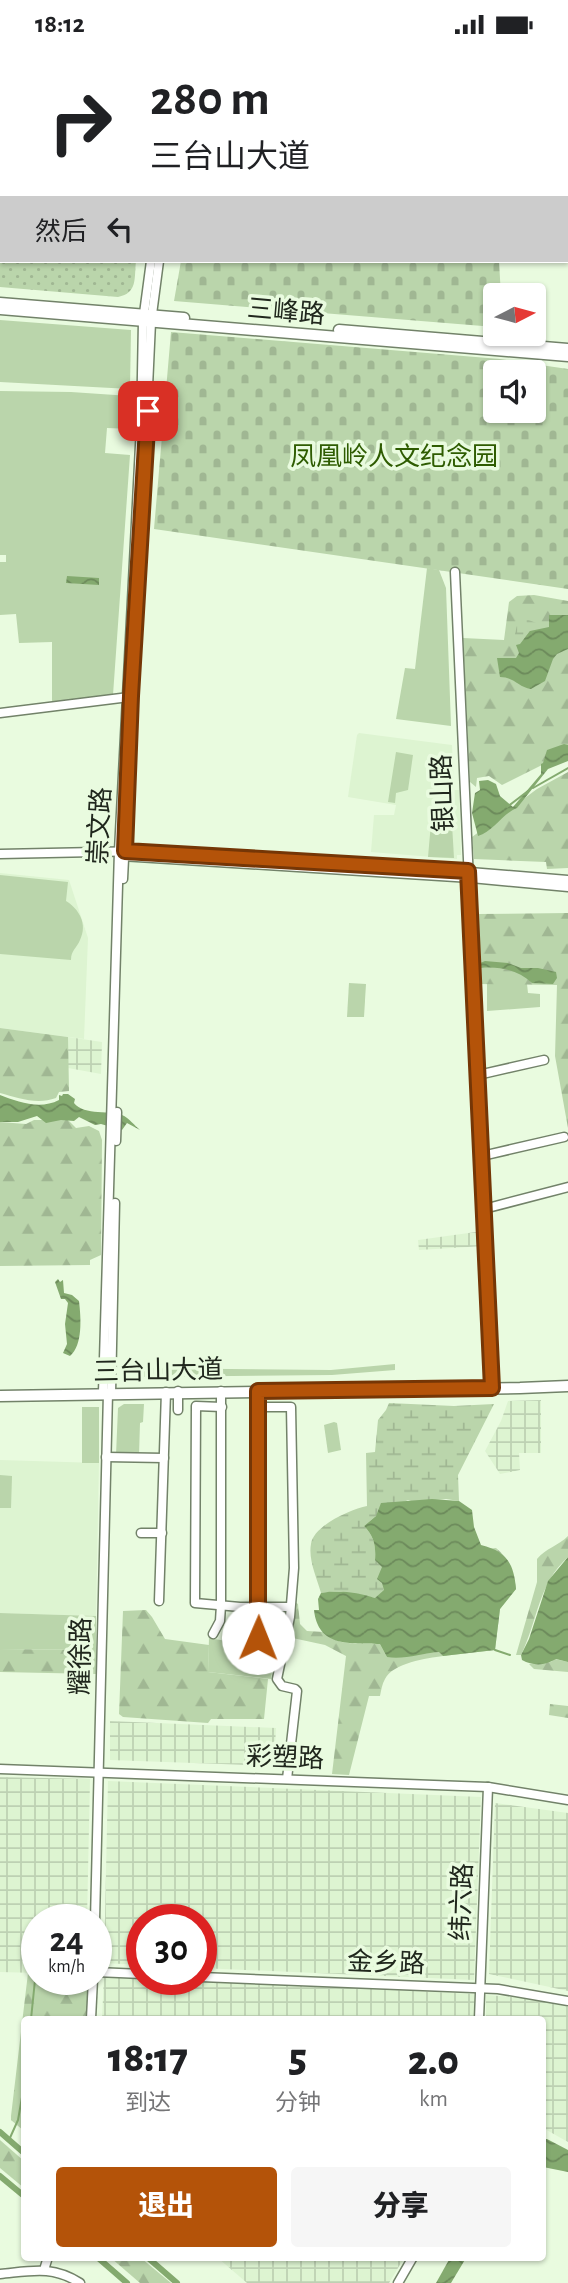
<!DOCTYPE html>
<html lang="zh">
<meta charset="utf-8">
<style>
body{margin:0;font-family:"Alegreya Sans","Noto Sans SC",sans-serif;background:#f6f6f6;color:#202124;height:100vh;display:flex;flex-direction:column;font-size:26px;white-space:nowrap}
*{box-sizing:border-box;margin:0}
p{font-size:23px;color:#757577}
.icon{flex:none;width:38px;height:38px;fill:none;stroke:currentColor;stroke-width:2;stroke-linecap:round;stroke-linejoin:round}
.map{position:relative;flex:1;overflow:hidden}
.drawer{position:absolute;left:21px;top:1967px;width:525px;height:245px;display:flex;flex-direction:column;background:#fff;border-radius:7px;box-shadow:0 2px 5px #0004}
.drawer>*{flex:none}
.hud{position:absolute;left:0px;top:0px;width:569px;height:214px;box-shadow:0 2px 5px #0004;background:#fff;color:#202124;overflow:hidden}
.needle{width:46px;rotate:84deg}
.tools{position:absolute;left:483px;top:234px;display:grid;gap:14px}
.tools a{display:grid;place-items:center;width:63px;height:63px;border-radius:7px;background:#fff;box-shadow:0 2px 5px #0004;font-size:35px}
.speed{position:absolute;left:21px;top:1855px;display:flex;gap:14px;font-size:35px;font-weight:700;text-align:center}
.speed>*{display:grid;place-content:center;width:91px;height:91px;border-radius:50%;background:#fff;box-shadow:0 2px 5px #0004;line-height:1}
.speed small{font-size:18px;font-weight:400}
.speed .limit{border:10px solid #d22;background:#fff;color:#111}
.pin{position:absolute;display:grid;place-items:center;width:60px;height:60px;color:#fff;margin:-30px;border-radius:14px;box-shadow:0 4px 10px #0006}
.me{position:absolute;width:77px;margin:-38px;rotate:1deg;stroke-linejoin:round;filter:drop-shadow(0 0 5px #0008)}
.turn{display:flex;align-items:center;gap:24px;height:147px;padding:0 35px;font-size:32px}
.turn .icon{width:91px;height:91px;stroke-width:2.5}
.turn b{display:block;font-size:49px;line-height:60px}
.then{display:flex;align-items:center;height:66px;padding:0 35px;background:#0003;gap:14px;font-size:26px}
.eta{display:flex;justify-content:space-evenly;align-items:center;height:119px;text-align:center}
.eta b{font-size:42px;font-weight:800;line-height:49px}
.action{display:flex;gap:14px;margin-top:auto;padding:14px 35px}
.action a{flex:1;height:80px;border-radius:7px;background:#b45309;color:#fff;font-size:28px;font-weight:800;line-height:80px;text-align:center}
.action a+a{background:#f6f6f6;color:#202124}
.status{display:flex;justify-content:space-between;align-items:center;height:49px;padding:0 35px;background:#fff;direction:ltr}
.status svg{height:19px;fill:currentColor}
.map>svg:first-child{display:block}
</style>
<div class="status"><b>18:12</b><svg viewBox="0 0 49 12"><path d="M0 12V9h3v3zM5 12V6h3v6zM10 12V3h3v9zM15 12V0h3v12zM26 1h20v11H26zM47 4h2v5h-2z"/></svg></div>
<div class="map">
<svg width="568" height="2234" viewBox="0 0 568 2234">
<defs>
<pattern id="industrial-grid" width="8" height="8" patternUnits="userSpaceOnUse" patternTransform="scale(1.75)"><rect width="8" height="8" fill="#ddf4d1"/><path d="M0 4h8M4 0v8" fill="none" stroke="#bdd1b3"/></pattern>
<pattern id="forest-firs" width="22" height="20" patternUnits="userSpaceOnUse" patternTransform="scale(1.75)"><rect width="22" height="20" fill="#bad5ab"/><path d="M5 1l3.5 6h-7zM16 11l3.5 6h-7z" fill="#a0b793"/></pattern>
<pattern id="wetland-marsh" width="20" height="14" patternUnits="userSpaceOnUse" patternTransform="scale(1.75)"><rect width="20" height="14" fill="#bad5ab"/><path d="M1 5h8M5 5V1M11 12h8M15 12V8" fill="none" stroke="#a0b793"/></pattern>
<pattern id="cemetery-stones" width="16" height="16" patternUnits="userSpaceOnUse" patternTransform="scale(1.75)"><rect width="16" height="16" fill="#bad5ab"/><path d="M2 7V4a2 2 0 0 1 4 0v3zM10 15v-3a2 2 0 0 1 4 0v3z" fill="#a0b793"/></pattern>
<pattern id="park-dots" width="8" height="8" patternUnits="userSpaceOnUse" patternTransform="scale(1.75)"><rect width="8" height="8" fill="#bad5ab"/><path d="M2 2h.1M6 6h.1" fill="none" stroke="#a0b793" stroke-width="1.8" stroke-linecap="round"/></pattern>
<pattern id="water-waves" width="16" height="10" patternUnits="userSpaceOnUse" patternTransform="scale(1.75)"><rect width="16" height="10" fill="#84aa6f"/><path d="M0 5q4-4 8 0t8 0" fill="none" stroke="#6c8a5b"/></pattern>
</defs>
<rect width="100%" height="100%" fill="#e9fbdf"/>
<!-- built -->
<g fill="#ddf4d1">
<path d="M359 684 452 696 454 741H459L461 806H457V810L371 803 374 766H394L396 756 348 748 357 686Z"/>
<path d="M0 824 69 831 88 889 84 990 0 979Z"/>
<path d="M0 1411 99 1414 96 1567 0 1564Z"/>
</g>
<!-- industrial -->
<g fill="url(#industrial-grid)">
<path d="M68 988 102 993 101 1025 68 1019Z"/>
<path d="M483 1182 484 1197 419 1201 418 1191Z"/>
<path d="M541 1351V1404H519L520 1421 500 1425 485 1402 501 1372 508 1352Z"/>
<path d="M110 1672 276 1679 274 1717 110 1711Z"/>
<path d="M0 1728 90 1730 87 1871H37V1924L0 1923Z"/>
<path d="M108 1732 481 1748 474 1931 201 1919V1871H142V1916L104 1914Z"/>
<path d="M495 1754 568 1764V1942L489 1925Z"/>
<path d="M104 1927 474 1945V1970H102Z"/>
<path d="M486 1946 525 1949 568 1958V2093L543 2079 542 1970H486Z"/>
<path d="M218 2209H404L389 2234H247Z"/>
</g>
<!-- green -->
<g fill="#bad5ab">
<path d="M0 271 131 281 130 340 0 333Z"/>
<path d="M0 342 71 343 130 347 131 380 107 379 105 404 130 406 113 646 52 653V593L19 594 16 565 0 566V513H6V506H0Z"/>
<path d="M427 519 439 521 446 539 451 677 396 670 405 619 415 620Z"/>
<path d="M396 703 413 706 408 741 396 744 395 754 388 753Z"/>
<path d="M431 774 452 775 454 809 428 808Z"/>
<path d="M0 826 68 833 66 852C79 860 88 875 80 891 77 899 71 901 71 911L0 905Z"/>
<path d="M349 934 366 935 364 968H347Z"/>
<path d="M487 935H527L528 944 540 945V958L487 962Z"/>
<path d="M395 1315V1321L332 1326 134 1328 124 1323 125 1319 331 1321Z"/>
<path d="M124 1355H144L143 1373 140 1374 139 1406H116L118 1359Z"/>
<rect x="82" y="1358" width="17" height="56"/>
<path d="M334 1373 337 1374 341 1401 328 1404 324 1376Z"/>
<path d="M0 1426 12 1427 11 1459H0Z"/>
<path d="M0 1564 96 1567V1601L0 1600Z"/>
<path d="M209 1589 232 1593H276L271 1630 208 1623Z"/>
</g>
<!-- forest -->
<g fill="url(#forest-firs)">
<path d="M534 546 568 552V703L502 736 489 727 477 729 476 738 470 733 463 589 504 591 509 553 517 547Z"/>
<path d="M568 723V819L547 820 546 813 474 810 472 788 537 740Z"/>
<path d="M568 864V1079L555 1007 557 936 480 935 477 865Z"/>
<path d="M0 979 68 988 69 1042 59 1043 56 1049C37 1056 18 1049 0 1044Z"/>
<path d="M34 1071H68L76 1079 89 1077 99 1082 102 1091 101 1206 90 1211V1216L0 1217V1073L26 1075Z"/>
<path d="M568 1487V1508C538 1535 538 1571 521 1606H516L537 1533V1510C546 1499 558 1497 568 1487Z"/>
<path d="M292 1551 298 1555 300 1575 307 1582 324 1583C338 1598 361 1594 380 1595L387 1608 439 1603 443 1607C427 1609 393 1614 385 1630 382 1635 381 1642 380 1647H369L349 1726 332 1725 346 1607 325 1596 288 1588Z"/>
<path d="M146 1561 152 1568 165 1590 209 1596 208 1623 268 1630 264 1670H211L208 1674 123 1668 119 1665 123 1562Z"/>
<path d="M0 1600 96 1601V1625L0 1623Z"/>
<path d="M555 1610 568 1613V1623L534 1620 529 1615 551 1613Z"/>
<path d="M550 1655 568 1657V1669L549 1666Z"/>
<path d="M28 1924H37V1930H89L87 1970H24V2082L11 2071V2067Z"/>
<path d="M0 2091 24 2112V2139L0 2119Z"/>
<path d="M111 2209H141L171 2234H140Z"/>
</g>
<!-- wetland -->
<g fill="url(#wetland-marsh)">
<path d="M519 567 546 578 530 582 520 595 516 596 515 585Z"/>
<path d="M389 1354 454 1357 494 1355 458 1426 459 1452 446 1450 414 1453 408 1451 376 1467 364 1477C374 1487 376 1497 375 1510L496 1499C509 1509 514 1524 516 1540L500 1560 495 1601 443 1607 439 1603 387 1608 380 1595 375 1549 338 1542 321 1544C317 1529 308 1511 311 1495 313 1477 351 1460 367 1457L366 1404 375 1403 378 1371 386 1361Z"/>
</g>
<!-- cemetery -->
<g fill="url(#cemetery-stones)" fill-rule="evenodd">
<path d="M181 212H499L501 247H495V278L174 252Z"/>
<path d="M171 283 500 310 568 320V540L154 480ZM495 324H534V362H495Z"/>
</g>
<!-- park -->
<path fill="url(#park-dots)" d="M0 0H171L2 2V212H136C134 229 138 244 118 248L0 238Z"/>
<!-- water -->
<g fill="url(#water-waves)">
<path d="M67 527 99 529V536L66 534Z"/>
<path d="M549 566H568V600L557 605 553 610 545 632 531 640C518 638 514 628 500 628L497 609H516L519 604 516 596 520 595 530 582 549 578Z"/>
<path d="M564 695 568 696V712L548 720 517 759C502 765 493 783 478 787L472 764 475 744 480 741 479 732 488 731 496 735 500 747 513 758 541 725V715L543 714 547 701Z"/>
<path d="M485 912 508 914 521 919H538L556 923 557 929 553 935 532 934C518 921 500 917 480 919V914Z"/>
<path d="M63 1045H68L75 1050 74 1054C84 1067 112 1061 122 1066 129 1069 135 1077 140 1081L127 1074 122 1081 101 1075 95 1076 79 1068 74 1072 61 1071 46 1074 37 1067 18 1073H0V1046C18 1053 40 1061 59 1051V1046L62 1047Z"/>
<path d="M58 1230 60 1233 63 1231 64 1244 72 1246 79 1252C81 1269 83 1296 70 1307L63 1304 67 1295 65 1275 68 1254 65 1250H61L55 1233Z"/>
<path d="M432 1450 459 1452 472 1461 474 1478 481 1496C506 1502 514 1514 516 1540L500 1560 495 1601 443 1607 439 1603C422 1604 404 1611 387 1608L380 1595C351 1594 318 1599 314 1561H319L318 1550 321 1544C339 1541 357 1543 375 1549L384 1541 382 1534 377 1530 382 1518 375 1511C376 1497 374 1487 364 1477L376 1467 381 1454Z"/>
<path d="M568 1508V1613L556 1610C545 1617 533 1617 522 1611L521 1606 529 1590 548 1532Z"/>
<path d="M542 2090H547L568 2101V2123L543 2118Z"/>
<path d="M450 2209H466L451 2234H436Z"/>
</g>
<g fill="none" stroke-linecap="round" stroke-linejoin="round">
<!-- stream -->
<g stroke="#84aa6f" stroke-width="2">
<path d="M533 739 568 719"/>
<path d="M507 758 528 742"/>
<path d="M495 1601 510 1606"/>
<path d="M31 1970 35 1931"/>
<path d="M9 2091 18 2071 24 2037"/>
</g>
<!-- canal -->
<g stroke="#84aa6f" stroke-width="6">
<path d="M0 2083 24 2104"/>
<path d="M0 2127 24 2147"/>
<path d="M97 2208 127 2234"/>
<path d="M147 2208 177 2234"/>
</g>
<!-- minor casing -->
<g stroke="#728269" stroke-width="11">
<g id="minor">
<path d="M184 2V0"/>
<path d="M191 2V0"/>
<path d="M144 425 151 273 159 212"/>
<path d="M455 523 492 1340"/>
<path d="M0 664 129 648"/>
<path d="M0 805 144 802 470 823 568 831"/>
<path d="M121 807 471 829 568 838"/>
<path d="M123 830 130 689"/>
<path d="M478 1026 544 1011"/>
<path d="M116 1092 117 1063"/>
<path d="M482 1107 564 1088"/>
<path d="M484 1160 568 1138"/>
<path d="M178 1342V1361"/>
<path d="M103 1344 119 802 141 377 143 272 151 212"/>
<path d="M111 1344 115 1154"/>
<path d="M222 1358 196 1357 195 1554 240 1558H290"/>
<path d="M259 1358H291L294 1519 290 1568 277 1630 282 1637 295 1640 297 1642 287 1730"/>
<path d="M106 1408 164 1409"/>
<path d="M141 1484H162"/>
<path d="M159 1552 166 1343"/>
<path d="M213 1585 220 1572 221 1556V1342"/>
<path d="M258 1589V1342"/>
<path d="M0 1720 488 1738 568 1751"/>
<path d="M95 1871 108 1344"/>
<path d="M96 1923 142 1925"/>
<path d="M201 1928 498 1940 568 1952"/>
<path d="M91 1970 93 1930"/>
<path d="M479 1970 488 1738"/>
<path d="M44 2221 48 2208"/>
<path d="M0 2225C31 2222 52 2216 80 2234"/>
<path d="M398 2234 413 2208"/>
</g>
</g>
<!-- major casing -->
<g stroke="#728269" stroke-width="13">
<g id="major">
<path d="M0 254 184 269"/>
<path d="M0 260 568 307"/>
<path d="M339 281 568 300"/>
<path d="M0 1347 520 1339 568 1337"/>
</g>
</g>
<!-- minor -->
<use href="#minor" stroke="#fff" stroke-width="8"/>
<!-- major -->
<use href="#major" stroke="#fff" stroke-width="10"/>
</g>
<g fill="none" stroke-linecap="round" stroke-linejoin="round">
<!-- route casing -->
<g stroke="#753606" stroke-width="18">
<path id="route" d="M148 362 131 647 125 802 468 822 492 1339 258 1342V1589"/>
</g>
<!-- route -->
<use href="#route" stroke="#b45309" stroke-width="12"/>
</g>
<g text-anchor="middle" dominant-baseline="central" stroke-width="7" stroke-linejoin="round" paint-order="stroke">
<!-- street labels -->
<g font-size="26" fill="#20271d" stroke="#e9fbdf">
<text transform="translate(286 263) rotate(5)">三峰路</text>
<text transform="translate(443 744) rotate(-92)">银山路</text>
<text transform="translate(100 777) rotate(-87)">崇文路</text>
<text transform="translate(158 1322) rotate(-1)">三台山大道</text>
<text transform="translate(81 1607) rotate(-89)">耀徐路</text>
<text transform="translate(285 1709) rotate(2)">彩塑路</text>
<text transform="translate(462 1853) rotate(-88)">纬六路</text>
<text transform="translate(386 1914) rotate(2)">金乡路</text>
</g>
<!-- park labels -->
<g font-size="26" fill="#2e5c01" stroke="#e9fbdf">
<text x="394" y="408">凤凰岭人文纪念园</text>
</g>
</g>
</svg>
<div class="tools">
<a><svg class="needle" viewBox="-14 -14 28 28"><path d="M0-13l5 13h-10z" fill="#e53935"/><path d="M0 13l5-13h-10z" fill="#757577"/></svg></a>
<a><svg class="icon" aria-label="sound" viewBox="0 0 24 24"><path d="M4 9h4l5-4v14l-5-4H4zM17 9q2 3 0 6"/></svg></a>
</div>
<div class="speed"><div>24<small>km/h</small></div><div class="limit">30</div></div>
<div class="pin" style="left:148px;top:362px;background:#d93025"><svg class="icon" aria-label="arrive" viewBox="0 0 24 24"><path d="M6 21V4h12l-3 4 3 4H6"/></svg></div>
<svg class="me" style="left:258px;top:1589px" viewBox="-20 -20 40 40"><circle r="19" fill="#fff"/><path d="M0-13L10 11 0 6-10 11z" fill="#b45309"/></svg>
<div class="hud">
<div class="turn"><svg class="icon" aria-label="right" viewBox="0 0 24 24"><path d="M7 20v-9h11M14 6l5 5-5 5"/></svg><div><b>280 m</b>三台山大道</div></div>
<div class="then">然后<svg class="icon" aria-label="left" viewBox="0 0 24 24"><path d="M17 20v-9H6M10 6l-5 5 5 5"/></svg></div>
</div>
<section class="drawer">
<div class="eta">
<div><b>18:17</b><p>到达</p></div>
<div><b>5</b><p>分钟</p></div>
<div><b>2.0</b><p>km</p></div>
</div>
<div class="action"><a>退出</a><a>分享</a></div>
</section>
</div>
